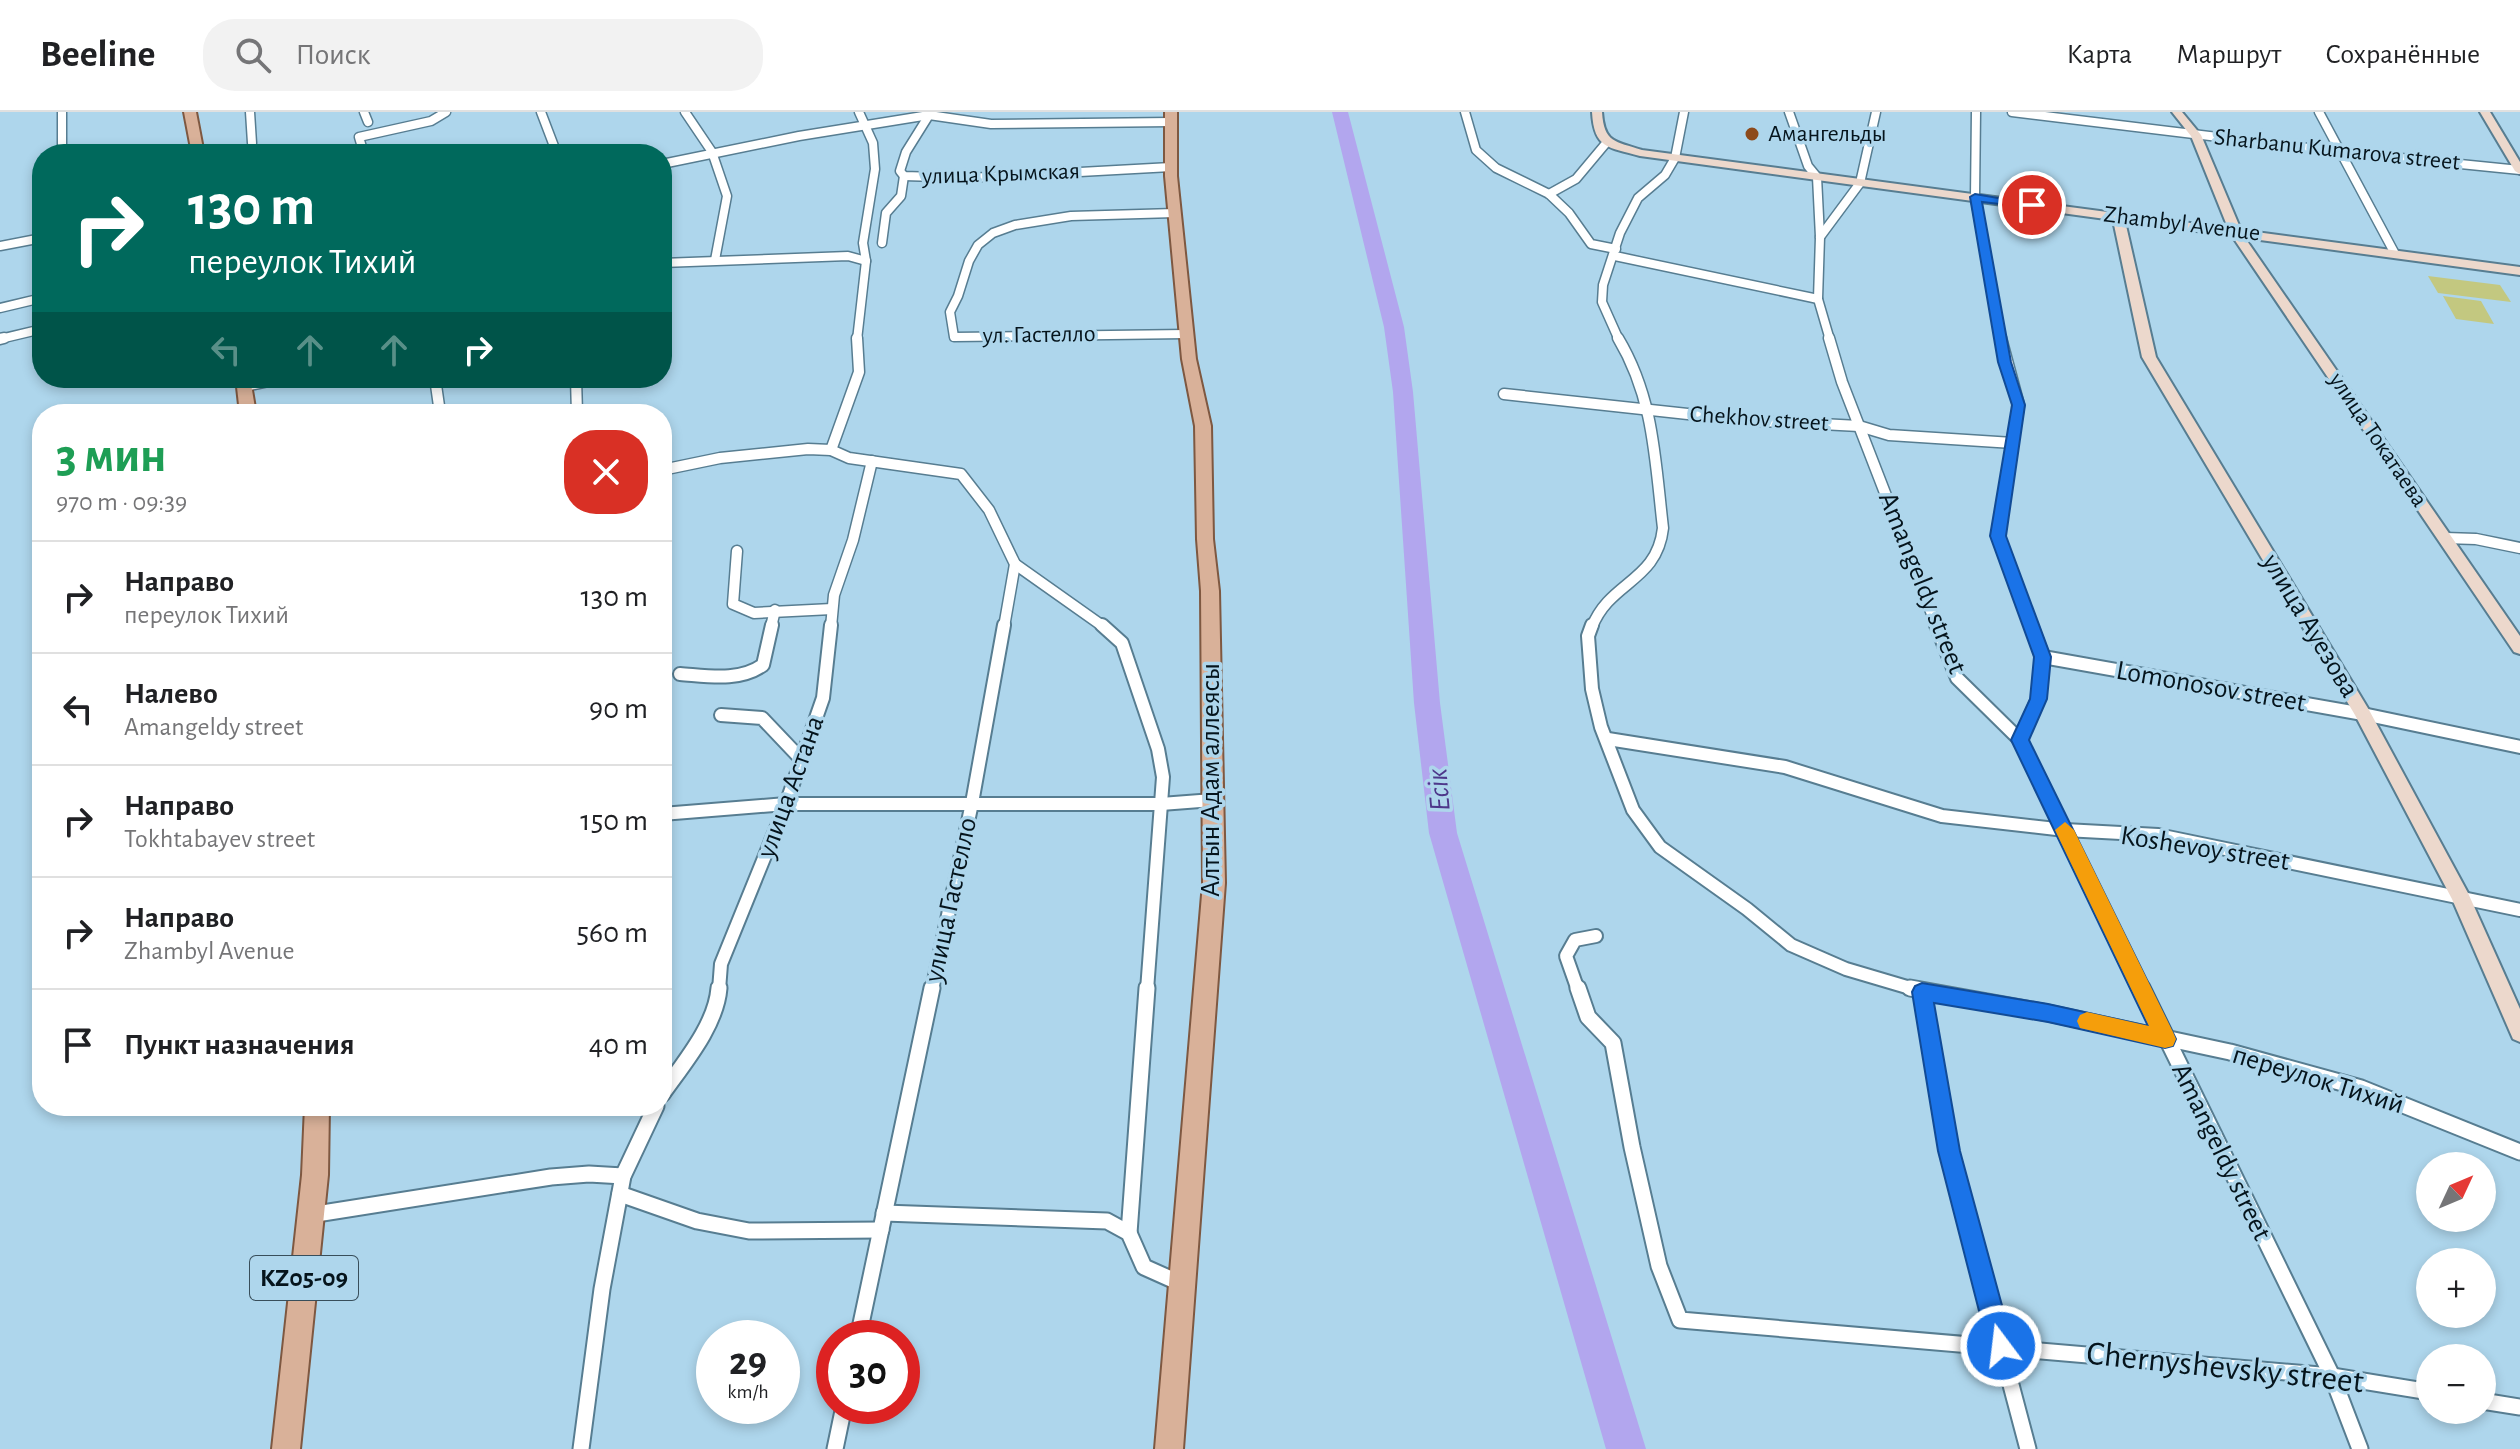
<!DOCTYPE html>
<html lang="ru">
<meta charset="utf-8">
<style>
body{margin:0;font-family:"Alegreya Sans",sans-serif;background:#f2f2f2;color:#202124;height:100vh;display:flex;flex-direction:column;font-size:30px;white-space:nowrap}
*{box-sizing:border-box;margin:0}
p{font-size:26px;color:#757577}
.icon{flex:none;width:44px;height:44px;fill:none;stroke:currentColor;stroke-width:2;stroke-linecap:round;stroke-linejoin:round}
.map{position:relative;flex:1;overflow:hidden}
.details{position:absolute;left:32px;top:292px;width:640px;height:712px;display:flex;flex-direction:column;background:#fff;border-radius:32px;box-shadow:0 4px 12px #0003}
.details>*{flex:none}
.guide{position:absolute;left:32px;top:32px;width:640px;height:244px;border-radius:32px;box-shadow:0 4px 12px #0003;background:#00695c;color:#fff;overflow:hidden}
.needle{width:52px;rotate:46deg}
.fabs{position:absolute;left:2416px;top:1040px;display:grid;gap:16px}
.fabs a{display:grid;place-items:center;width:80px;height:80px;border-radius:50%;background:#fff;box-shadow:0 4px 12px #0003;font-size:40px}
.speed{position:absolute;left:696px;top:1208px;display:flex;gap:16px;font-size:40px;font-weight:700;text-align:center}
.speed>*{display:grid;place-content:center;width:104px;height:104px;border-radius:50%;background:#fff;box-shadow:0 4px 12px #0003;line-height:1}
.speed small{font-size:20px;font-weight:400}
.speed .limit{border:12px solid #d22;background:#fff;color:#111}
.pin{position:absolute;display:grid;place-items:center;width:68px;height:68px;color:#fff;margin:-34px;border:4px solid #fff;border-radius:50%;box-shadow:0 2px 8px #0007}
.me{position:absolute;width:88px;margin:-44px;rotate:345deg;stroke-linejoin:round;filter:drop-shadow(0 0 6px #0008)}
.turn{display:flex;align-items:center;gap:28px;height:168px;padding:0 24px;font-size:36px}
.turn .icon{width:104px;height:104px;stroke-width:2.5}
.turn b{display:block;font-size:56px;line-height:68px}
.lanes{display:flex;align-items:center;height:76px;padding:0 24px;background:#0003;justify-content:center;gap:40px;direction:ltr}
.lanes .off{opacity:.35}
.round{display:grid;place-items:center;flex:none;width:84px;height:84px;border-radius:32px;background:#f2f2f2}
.summary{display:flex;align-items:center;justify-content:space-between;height:136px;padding:0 24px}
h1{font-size:48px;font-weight:700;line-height:60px;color:#1e9e55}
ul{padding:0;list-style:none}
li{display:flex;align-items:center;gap:24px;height:112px;padding:0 24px;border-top:2px solid #e0e0e0}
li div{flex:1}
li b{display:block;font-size:30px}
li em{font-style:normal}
header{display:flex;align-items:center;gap:48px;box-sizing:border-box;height:112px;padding:0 40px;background:#fff;border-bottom:2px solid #e0e0e0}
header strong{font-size:38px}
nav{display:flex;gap:44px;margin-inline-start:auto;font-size:28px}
.search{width:560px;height:72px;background:#f2f2f2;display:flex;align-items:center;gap:20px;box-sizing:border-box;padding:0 28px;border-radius:32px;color:#757577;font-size:30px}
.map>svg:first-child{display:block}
</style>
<header>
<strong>Beeline</strong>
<div class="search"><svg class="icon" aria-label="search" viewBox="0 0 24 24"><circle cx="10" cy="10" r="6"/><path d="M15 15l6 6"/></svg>Поиск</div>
<nav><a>Карта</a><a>Маршрут</a><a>Сохранённые</a></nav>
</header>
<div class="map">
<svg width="2520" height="1337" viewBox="0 0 2520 1337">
<rect width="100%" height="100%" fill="#aed6ec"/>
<!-- green -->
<g fill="#c3c880">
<path d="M2428 164 2500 173 2511 190 2438 181Z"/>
<path d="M2443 184 2481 189 2494 212 2456 207Z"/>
</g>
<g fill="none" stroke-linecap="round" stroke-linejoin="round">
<!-- river -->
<path fill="#b2a6ee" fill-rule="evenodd" d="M1332 0H1348L1404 215 1413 280 1440 591 1457 721 1646 1337H1606L1429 721 1414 591 1393 280 1384 215Z"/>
<!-- street-far3 casing -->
<g stroke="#577d91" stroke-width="11">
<g id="street-far3">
<path d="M62 0V42"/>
<path d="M250 0 252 31"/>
<path d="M364 0 368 10"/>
<path d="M541 0 557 42"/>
<path d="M685 0 712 40 727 84 715 148"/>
<path d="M931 0 906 40 900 59 904 64 969 66 1171 55"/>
<path d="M1465 0 1476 38 1496 56 1549 82 1569 101 1591 132 1616 137"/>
<path d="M1789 0 1808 54 1817 65 1820 125 1818 187 1830 228"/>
<path d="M1976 0 1975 85 2001 228"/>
<path d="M2012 0 2341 40 2520 58"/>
<path d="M2319 0 2394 140"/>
<path d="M364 42 359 25 431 9 446 0"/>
<path d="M662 52 799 24 929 3 991 12 1171 10"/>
<path d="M1549 82 1576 67 1607 30"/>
<path d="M1175 101 1071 104 1015 113 993 121 978 133 969 149 958 184 950 200 954 225 1186 222"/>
<path d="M1820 125 1860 71 1876 0"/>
<path d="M882 131 886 101 901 84 904 64"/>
<path d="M0 134 42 126"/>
<path d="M1615 144 1818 187"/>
<path d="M662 151 848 144 866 149"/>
<path d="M0 196 42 186"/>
<path d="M0 227 42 217"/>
<path d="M857 228 866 149 863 131 875 57 873 31 859 0"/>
<path d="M1619 228 1602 190 1603 173 1620 121 1638 86 1665 63 1675 46 1684 0"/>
</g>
</g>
<!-- street-far2 casing -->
<g stroke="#577d91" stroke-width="13">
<g id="street-far2">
<path d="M1829 226 1842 270 1937 515"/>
<path d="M2001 226 2019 293 1998 424 2032 515"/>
<path d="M0 227 4 226"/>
<path d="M435 266 439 294"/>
<path d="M576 266 577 302"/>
<path d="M245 274 283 266"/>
<path d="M1504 282 1743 308 1859 314 1889 323 2013 331"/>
<path d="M831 338 859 260 857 226"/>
<path d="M662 358 720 346 808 337 831 338 849 346 961 362 989 398 1015 452 1004 515"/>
<path d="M2445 426 2476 427 2520 436"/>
<path d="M737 439 733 492 754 501 832 497"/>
<path d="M1015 452 1104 515"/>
<path d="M771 515 775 498"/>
<path d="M831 515 834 483 853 428 872 349"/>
<path d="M1592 515C1610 469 1657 470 1663 416 1655 348 1654 286 1618 226"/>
</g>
</g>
<!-- street-far1 casing -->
<g stroke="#577d91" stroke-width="16">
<g id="street-far1">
<path d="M1102 513 1122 531 1158 637 1163 665 1147 878"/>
<path d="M1592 513 1588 524 1592 577 1601 615 1633 698 1660 735 1747 797 1791 833 1846 857 1917 878"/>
<path d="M1936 513 1957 566 2020 628 2143 878"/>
<path d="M2043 545 2363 602 2520 635"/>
<path d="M680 562C708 564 739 570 763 553L772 513"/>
<path d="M721 603 762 606 801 647"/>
<path d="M1608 627 1785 655 1942 704 2065 718 2158 723 2520 798"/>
<path d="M2020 628 2038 587 2043 545 2031 513"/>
<path d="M662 702 786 692H1161L1213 688"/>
<path d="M719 878 721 852 786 692 823 586 831 513"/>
<path d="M932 878 972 691 1004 513"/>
<path d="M1578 878 1566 844 1575 828 1596 824"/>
</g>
</g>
<!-- street casing -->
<g stroke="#577d91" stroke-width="19">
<g id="street">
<path d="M1578 876 1588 905 1613 931 1632 1035 1659 1154 1680 1208 2332 1264 2430 1280"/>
<path d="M1910 876 2048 901 2230 940 2361 976 2520 1040"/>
<path d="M2142 876 2332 1264 2360 1337"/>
<path d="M1922 880 1949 1039 2028 1337"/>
<path d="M662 982C683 952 716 914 719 876"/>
<path d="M620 1082 697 1109 749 1119 881 1118"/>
<path d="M884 1101 1107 1109 1129 1121 1144 1155 1182 1172"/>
<path d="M310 1103 551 1065 589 1062 623 1064"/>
<path d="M1129 1121 1147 876"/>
<path d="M858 1226 932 876"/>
<path d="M2482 1289 2520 1295"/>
<path d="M581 1337 602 1177 623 1064 656 994"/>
<path d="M835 1337 844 1294"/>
</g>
</g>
<!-- secondary casing -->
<g stroke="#577d91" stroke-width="4">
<g id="secondary">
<path d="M1592 0H1602C1604 31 1615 29 1642 38L2228 116 2191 24 2172 0H2182L2201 23 2241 118 2520 155V163L2245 126 2520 524V542L2514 540 2232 124 2125 109 2156 245 2369 598 2468 781 2520 897V930L2513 927 2452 787 2355 603 2142 245 2113 108 1640 44C1608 35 1594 37 1592 0Z"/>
<path d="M2480 0H2490L2520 50V62L2515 59Z"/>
</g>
</g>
<!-- primary casing -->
<g stroke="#7e5841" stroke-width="4">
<g id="primary">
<path d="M184 0H196L204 42H192Z"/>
<path d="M1165 0H1177V64L1196 247 1211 314 1213 427 1219 479 1225 771 1183 1337H1155L1203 771 1201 479 1197 427 1195 314 1182 247 1165 64Z"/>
<path d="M236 266H250L256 302H240Z"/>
<path d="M305 994H329L328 1063 300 1337H272L302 1063Z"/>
</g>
</g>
<!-- street-far3 -->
<use href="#street-far3" stroke="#fff" stroke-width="8"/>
<!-- street-far2 -->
<use href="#street-far2" stroke="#fff" stroke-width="10"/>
<!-- street-far1 -->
<use href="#street-far1" stroke="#fff" stroke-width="12"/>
<!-- street -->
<use href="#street" stroke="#fff" stroke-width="15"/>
<!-- secondary -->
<use href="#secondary" fill="#ecd8cc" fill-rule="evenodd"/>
<!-- primary -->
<use href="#primary" fill="#d9b199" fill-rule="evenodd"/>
</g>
<!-- route -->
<path fill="#1a73e8" stroke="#114b97" stroke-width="2" d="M1975 82 2038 93 2032 96 1982 90 2011 250 2025 293 2006 424 2051 545 2047 587 2029 628 2176 927 2173 934 2165 936 2048 910 1934 891 1960 1039 2013 1234 2009 1243 2001 1246 1992 1243 1988 1234 1938 1039 1912 880 1915 874 1922 871 2048 892 2148 914 2011 628 2030 587 2034 545 1990 424 2012 293 1998 250 1970 85Z"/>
<!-- slow -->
<path fill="#f59e0b" d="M2065 710 2074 718 2173 920 2176 927 2173 934 2165 936 2080 916 2077 909 2080 903 2087 900 2149 914 2055 718Z"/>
<!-- markers -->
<circle fill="#8d4a1b" stroke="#aed6ec" stroke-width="3" cx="1752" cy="22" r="8"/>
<g text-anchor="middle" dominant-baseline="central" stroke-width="7" stroke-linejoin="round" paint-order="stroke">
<!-- far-poi labels -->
<g font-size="24" fill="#05141c" stroke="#aed6ec" text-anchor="start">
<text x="1768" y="22">Амангельды</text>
</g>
<!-- far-street labels -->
<g font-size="24" fill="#05141c" stroke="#aed6ec">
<text transform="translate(2337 38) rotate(6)">Sharbanu Kumarova street</text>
<text transform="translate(1001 62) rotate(-2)">улица Крымская</text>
<text transform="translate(2182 112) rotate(7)">Zhambyl Avenue</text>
<text transform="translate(1039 223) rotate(-1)">ул. Гастелло</text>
<text transform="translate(1759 307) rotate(4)">Chekhov street</text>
<text transform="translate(2378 328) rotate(56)">улица Токатаева</text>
</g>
<!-- shield labels -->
<rect fill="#aed6ec" stroke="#384e5a" stroke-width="2" x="250" y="1144" width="108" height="44" rx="6"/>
<g font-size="26" font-weight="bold" fill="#05141c">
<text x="304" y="1166">KZ05-09</text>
</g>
<!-- street labels -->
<g font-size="28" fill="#05141c" stroke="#aed6ec">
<text transform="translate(1922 471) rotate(68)">Amangeldy street</text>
<text transform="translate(2310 514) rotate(59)">улица Ауезова</text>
<text transform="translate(2211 575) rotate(10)">Lomonosov street</text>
<text transform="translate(1211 668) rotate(-90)">Алтын Адам аллеясы</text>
<text transform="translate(791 675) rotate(-70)">улица Астана</text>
<text transform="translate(2205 737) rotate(9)">Koshevoy street</text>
<text transform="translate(951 788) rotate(-78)">улица Гастелло</text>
<text transform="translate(2318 968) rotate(17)">переулок Тихий</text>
<text transform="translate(2221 1040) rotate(64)">Amangeldy street</text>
</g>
<!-- water labels -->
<g font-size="30" font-style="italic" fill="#4d378a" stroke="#aed6ec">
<text transform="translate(1439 678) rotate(-95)">Есік</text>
</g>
<!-- near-street labels -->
<g font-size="34" fill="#05141c" stroke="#aed6ec">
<text transform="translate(2225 1256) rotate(6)">Chernyshevsky street</text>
</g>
</g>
</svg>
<div class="fabs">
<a><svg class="needle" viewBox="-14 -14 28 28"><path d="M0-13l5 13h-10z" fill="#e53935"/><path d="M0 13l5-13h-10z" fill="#757577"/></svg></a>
<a>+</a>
<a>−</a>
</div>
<div class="speed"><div>29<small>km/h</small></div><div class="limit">30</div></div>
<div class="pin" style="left:2032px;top:93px;background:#d93025"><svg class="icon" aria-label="arrive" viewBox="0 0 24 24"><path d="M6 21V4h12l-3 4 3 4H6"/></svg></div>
<svg class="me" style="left:2001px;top:1234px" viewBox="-20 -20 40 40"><circle r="17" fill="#1a73e8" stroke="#fff" stroke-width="3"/><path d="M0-11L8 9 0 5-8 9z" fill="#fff"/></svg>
<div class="guide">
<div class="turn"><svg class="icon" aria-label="right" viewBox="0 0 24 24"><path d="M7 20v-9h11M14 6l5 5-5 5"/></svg><div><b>130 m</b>переулок Тихий</div></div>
<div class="lanes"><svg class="icon off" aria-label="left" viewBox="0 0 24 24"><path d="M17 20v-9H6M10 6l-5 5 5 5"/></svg><svg class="icon off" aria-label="ahead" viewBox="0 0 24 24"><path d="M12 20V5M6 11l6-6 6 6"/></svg><svg class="icon off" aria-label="ahead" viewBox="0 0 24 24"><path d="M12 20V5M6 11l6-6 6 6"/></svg><svg class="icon" aria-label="right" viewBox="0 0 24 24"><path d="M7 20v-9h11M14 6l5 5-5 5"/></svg></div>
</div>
<section class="details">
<div class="summary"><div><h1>3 мин</h1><p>970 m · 09:39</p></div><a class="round" style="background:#d93025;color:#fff"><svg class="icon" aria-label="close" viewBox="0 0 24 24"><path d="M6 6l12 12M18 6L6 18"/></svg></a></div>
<ul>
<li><svg class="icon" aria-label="right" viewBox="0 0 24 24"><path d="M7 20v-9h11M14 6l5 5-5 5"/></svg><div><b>Направо</b><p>переулок Тихий</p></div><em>130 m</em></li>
<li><svg class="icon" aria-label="left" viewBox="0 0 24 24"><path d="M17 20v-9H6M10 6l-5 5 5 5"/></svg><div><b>Налево</b><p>Amangeldy street</p></div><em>90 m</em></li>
<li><svg class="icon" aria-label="right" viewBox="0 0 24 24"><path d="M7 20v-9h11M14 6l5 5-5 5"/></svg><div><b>Направо</b><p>Tokhtabayev street</p></div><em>150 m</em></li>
<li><svg class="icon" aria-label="right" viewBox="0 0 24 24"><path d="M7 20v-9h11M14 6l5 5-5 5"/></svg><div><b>Направо</b><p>Zhambyl Avenue</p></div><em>560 m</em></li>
<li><svg class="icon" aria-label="arrive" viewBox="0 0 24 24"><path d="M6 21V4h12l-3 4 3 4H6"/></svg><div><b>Пункт назначения</b></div><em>40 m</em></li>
</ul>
</section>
</div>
